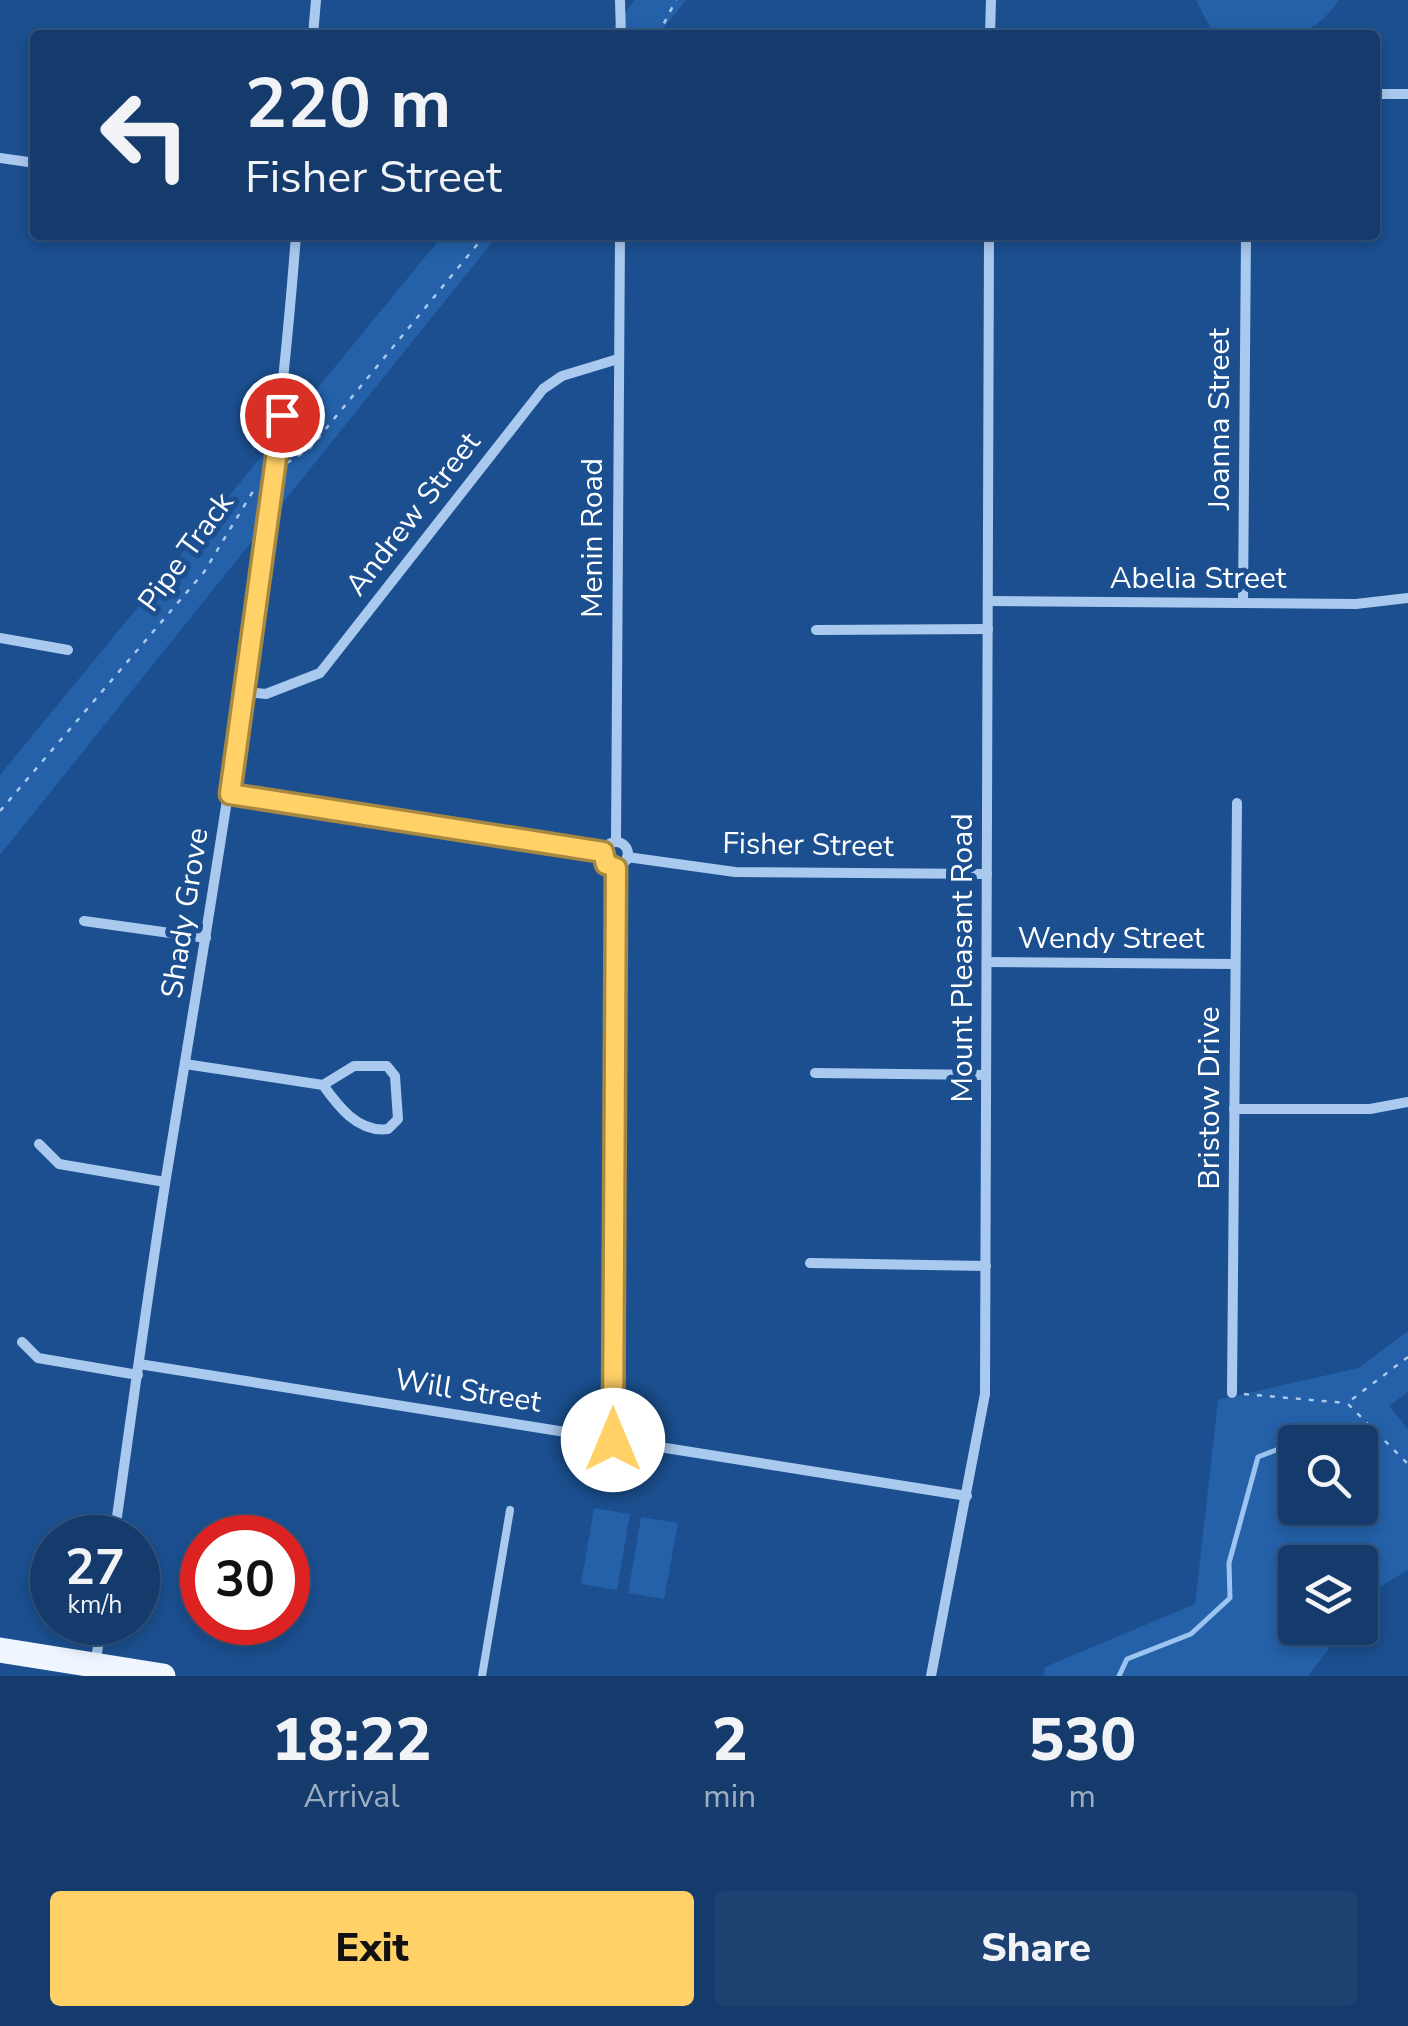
<!DOCTYPE html>
<style>
body{margin:0;font-family:"Nunito Sans",sans-serif;background:#1d4271;color:#f1f3f6;height:100vh;display:flex;flex-direction:column;font-size:38px;white-space:nowrap}
*{box-sizing:border-box;margin:0}
p{font-size:32px;color:#9dadc1}
.icon{flex:none;width:55px;height:55px;fill:none;stroke:currentColor;stroke-width:2;stroke-linecap:round;stroke-linejoin:round}
.map{position:relative;height:1676px;overflow:hidden}
.side{display:flex;flex-direction:column;background:#143b6b;flex:1}
.side>*{flex:none}
.hud{position:absolute;left:30px;top:30px;width:1350px;height:210px;border-radius:10px;box-shadow:0 5px 15px #0003,0 0 0 2px #33557e;background:#143b6b;color:#f1f3f6;overflow:hidden}
.fabs{position:absolute;left:1278px;top:1425px;display:grid;gap:20px}
.fabs a{display:grid;place-items:center;width:100px;height:100px;border-radius:10px;background:#143b6b;box-shadow:0 5px 15px #0003,0 0 0 2px #33557e;font-size:50px}
.speed{position:absolute;left:30px;top:1515px;display:flex;gap:20px;font-size:50px;font-weight:700;text-align:center}
.speed>*{display:grid;place-content:center;width:130px;height:130px;border-radius:50%;background:#143b6b;box-shadow:0 5px 15px #0003,0 0 0 2px #33557e;line-height:1}
.speed small{font-size:25px;font-weight:400}
.speed .limit{border:15px solid #d22;background:#fff;color:#111}
.pin{position:absolute;display:grid;place-items:center;width:85px;height:85px;color:#fff;margin:-42px;border:5px solid #fff;border-radius:50%;box-shadow:0 2px 10px #0007}
.me{position:absolute;width:110px;margin:-55px;rotate:0deg;stroke-linejoin:round;filter:drop-shadow(0 0 8px #0008)}
.turn{display:flex;align-items:center;gap:35px;height:210px;padding:0 50px;font-size:45px}
.turn .icon{width:130px;height:130px;stroke-width:2.5}
.turn b{display:block;font-size:70px;line-height:85px}
.eta{display:flex;justify-content:space-evenly;align-items:center;height:170px;text-align:center}
.eta b{font-size:60px;font-weight:800;line-height:70px}
.cta{display:flex;gap:20px;margin-top:auto;padding:20px 50px}
.cta a{flex:1;height:115px;border-radius:10px;background:#ffd166;color:#111;font-size:40px;font-weight:800;line-height:115px;text-align:center}
.cta a+a{background:#1d4271;color:#f1f3f6}
.map>svg:first-child{display:block}
</style>
<div class="map">
<svg width="1408" height="1676" viewBox="0 0 1408 1676">
<rect width="100%" height="100%" fill="#1b4f8f"/>
<!-- green -->
<g fill="#2461a8" fill-rule="evenodd">
<path d="M635 0H686L658 35H607Z"/>
<path d="M1196 0H1339C1305 50 1269 35 1214 35Z"/>
<path d="M443 235H498L0 855V775Z"/>
<path d="M1408 1331V1392L1389 1406 1408 1429V1570L1374 1590 1360 1608V1562H1295V1628H1345L1308 1676H1043L1045 1667 1195 1604 1218 1400 1358 1368ZM1295 1442H1360V1508H1295Z"/>
<path d="M594 1508 630 1514 617 1590 581 1584Z"/>
<path d="M641 1517 678 1523 664 1599 628 1593Z"/>
</g>
<g fill="none" stroke-linecap="round" stroke-linejoin="round">
<!-- stream -->
<path stroke="#9cc4f0" stroke-width="5" d="M1119 1676 1127 1659 1191 1634 1230 1598 1229 1563 1258 1457 1317 1434 1358 1438"/>
<!-- path -->
<g stroke="#a9c9ee" stroke-width="2.5" stroke-dasharray="5 8" stroke-linecap="butt">
<path d="M658 35 676 0"/>
<path d="M287 463 310 448 485 235"/>
<path d="M0 811 204 572 255 488"/>
<path d="M1408 1357 1347 1403 1408 1464"/>
<path d="M1244 1394 1345 1403"/>
</g>
<!-- service -->
<path stroke="#a9c9ee" stroke-width="8" d="M482 1676 510 1510"/>
<!-- minor -->
<g stroke="#a9c9ee" stroke-width="10">
<path d="M620 0 621 35"/>
<path d="M313 35 316 0"/>
<path d="M990 35 991 0"/>
<path d="M1375 94H1408"/>
<path d="M0 158 35 163"/>
<path d="M988 601 1356 604 1408 598"/>
<path d="M1243 603 1246 235"/>
<path d="M816 630 988 629"/>
<path d="M0 638 68 650"/>
<path d="M246 692 266 694 320 673 543 389 562 376 618 359"/>
<path d="M230 794 603 852"/>
<path d="M616 841 620 235"/>
<circle cx="616" cy="854" r="12"/>
<path d="M627 857 735 872 987 874"/>
<path d="M84 921 206 938"/>
<path d="M987 962 1235 964"/>
<path d="M185 1064 323 1085 354 1066H387L395 1076 398 1119 388 1129C358 1133 338 1106 323 1085"/>
<path d="M815 1073 986 1075"/>
<path d="M1234 1109H1370L1408 1102"/>
<path d="M39 1144 59 1164 165 1182"/>
<path d="M810 1263 986 1266"/>
<path d="M22 1342 38 1358 138 1375"/>
<path d="M139 1364 967 1496"/>
<path d="M1232 1393 1237 803"/>
<path d="M613 1440 616 868"/>
<path d="M114 1538C131 1418 147 1298 166 1178 217 864 272 553 296 235"/>
<path d="M95 1665 102 1622"/>
<path d="M931 1676 985 1394 989 235"/>
</g>
<!-- primary -->
<path stroke="#f0f6ff" stroke-width="25" d="M0 1650 163 1676"/>
</g>
<g fill="none" stroke-linecap="round" stroke-linejoin="round">
<!-- route casing -->
<g stroke="#a68842" stroke-width="25">
<path id="route" d="M282 415 230 794 603 852 606 864 616 868 613 1440"/>
</g>
<!-- route -->
<use href="#route" stroke="#ffd166" stroke-width="18"/>
</g>
<g text-anchor="middle" dominant-baseline="central" stroke-width="10" stroke-linejoin="round" paint-order="stroke">
<!-- street labels -->
<g font-size="30" fill="#fff" stroke="#1b4f8f">
<text transform="translate(1219 419) rotate(-90)">Joanna Street</text>
<text transform="translate(413 514) rotate(-52)">Andrew Street</text>
<text transform="translate(592 538) rotate(-90)">Menin Road</text>
<text transform="translate(186 552) rotate(-54)">Pipe Track</text>
<text x="1198" y="578">Abelia Street</text>
<text transform="translate(808 845) rotate(1)">Fisher Street</text>
<text transform="translate(185 913) rotate(-81)">Shady Grove</text>
<text x="1111" y="938">Wendy Street</text>
<text transform="translate(962 958) rotate(-90)">Mount Pleasant Road</text>
<text transform="translate(1209 1098) rotate(-90)">Bristow Drive</text>
<text transform="translate(468 1391) rotate(9)">Will Street</text>
</g>
</g>
</svg>
<div class="fabs">
<a><svg class="icon" aria-label="search" viewBox="0 0 24 24"><circle cx="10" cy="10" r="6"/><path d="M15 15l6 6"/></svg></a>
<a><svg class="icon" aria-label="layers" viewBox="0 0 24 24"><path d="M12 4l9 5-9 5-9-5zM3 14l9 5 9-5"/></svg></a>
</div>
<div class="speed"><div>27<small>km/h</small></div><div class="limit">30</div></div>
<div class="pin" style="left:282px;top:415px;background:#d93025"><svg class="icon" aria-label="arrive" viewBox="0 0 24 24"><path d="M6 21V4h12l-3 4 3 4H6"/></svg></div>
<svg class="me" style="left:613px;top:1440px" viewBox="-20 -20 40 40"><circle r="19" fill="#fff"/><path d="M0-13L10 11 0 6-10 11z" fill="#ffd166"/></svg>
<div class="hud">
<div class="turn"><svg class="icon" aria-label="left" viewBox="0 0 24 24"><path d="M17 20v-9H6M10 6l-5 5 5 5"/></svg><div><b>220 m</b>Fisher Street</div></div>
</div>
</div>
<section class="side">
<div class="eta">
<div><b>18:22</b><p>Arrival</p></div>
<div><b>2</b><p>min</p></div>
<div><b>530</b><p>m</p></div>
</div>
<div class="cta"><a>Exit</a><a>Share</a></div>
</section>
